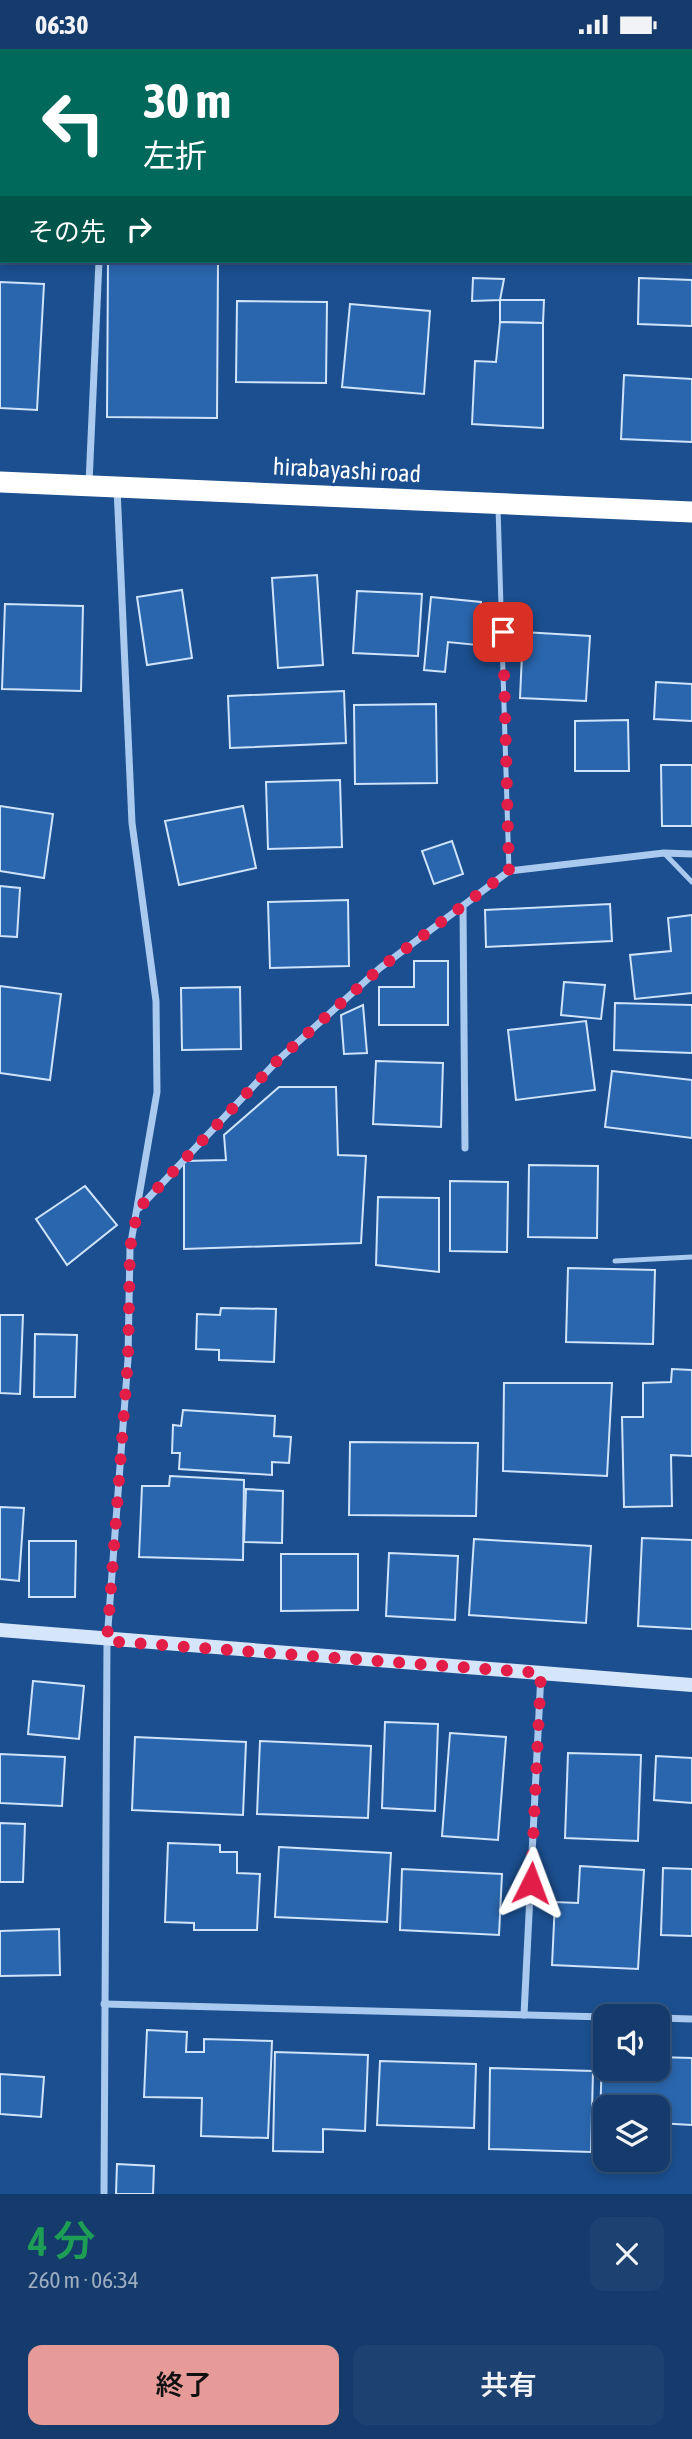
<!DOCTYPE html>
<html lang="ja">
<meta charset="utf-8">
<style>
body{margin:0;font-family:"Asap Condensed","Noto Sans JP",sans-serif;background:#1d4271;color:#f1f3f6;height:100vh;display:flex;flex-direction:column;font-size:26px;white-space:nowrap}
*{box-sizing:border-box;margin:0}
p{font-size:23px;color:#9dadc1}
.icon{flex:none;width:38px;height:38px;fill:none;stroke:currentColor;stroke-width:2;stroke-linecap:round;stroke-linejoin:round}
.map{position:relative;height:2145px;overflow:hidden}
.side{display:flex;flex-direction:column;background:#143b6b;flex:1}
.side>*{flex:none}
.top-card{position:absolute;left:0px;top:0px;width:693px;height:214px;box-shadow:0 4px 10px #0003,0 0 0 2px #33557e;background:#00695c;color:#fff;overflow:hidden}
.fabs{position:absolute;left:593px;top:1955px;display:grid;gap:14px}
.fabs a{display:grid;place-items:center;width:77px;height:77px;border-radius:14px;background:#143b6b;box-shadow:0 4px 10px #0003,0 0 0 2px #33557e;font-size:35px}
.pin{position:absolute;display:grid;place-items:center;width:60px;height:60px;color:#fff;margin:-30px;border-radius:14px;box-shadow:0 4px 10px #0006}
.me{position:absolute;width:77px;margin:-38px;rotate:3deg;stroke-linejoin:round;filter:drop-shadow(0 0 5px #0008)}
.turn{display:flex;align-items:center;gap:24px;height:147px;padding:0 28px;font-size:32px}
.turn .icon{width:91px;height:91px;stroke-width:2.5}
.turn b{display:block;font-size:49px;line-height:60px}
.then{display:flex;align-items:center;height:66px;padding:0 28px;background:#0003;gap:14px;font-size:26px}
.round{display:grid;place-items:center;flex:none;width:74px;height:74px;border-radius:14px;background:#1d4271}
.summary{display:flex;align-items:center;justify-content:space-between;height:119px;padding:0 28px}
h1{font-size:42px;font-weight:600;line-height:52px;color:#1e9e55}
.button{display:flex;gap:14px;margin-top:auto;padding:14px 28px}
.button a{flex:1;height:80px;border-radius:14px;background:#e69b98;color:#111;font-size:28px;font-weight:600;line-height:80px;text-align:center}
.button a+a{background:#1d4271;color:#f1f3f6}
.status{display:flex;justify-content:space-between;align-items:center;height:49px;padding:0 35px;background:#143b6b;direction:ltr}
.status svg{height:19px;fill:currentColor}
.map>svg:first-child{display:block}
</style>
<div class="status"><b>06:30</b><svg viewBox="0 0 49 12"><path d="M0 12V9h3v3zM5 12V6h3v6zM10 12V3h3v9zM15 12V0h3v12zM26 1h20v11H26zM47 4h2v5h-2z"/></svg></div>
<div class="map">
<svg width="692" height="2145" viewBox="0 0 692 2145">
<rect width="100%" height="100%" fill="#1b4f8f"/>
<!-- building -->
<g fill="#2a66ad" stroke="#cfe3fa" stroke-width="2">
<rect x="0" y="95" width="2" height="113"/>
<path d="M108 212H218L217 369 107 368Z"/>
<path d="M473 229 504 230 500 251 472 252Z"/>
<path d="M639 229 692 231V277L638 275Z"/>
<path d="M0 233 44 235 37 361 0 359Z"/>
<path d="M500 251H544L543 274 500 273Z"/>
<path d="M237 252 327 253 326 334 236 333Z"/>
<path d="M350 255 430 262 424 345 342 338Z"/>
<path d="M500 273 543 274V379L472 375 475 312 496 313Z"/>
<path d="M624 326 692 330V393L621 390Z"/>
<path d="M317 526 323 616 278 619 272 529Z"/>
<path d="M182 541 192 609 147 616 137 548Z"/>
<path d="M357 542 422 545 418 607 353 604Z"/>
<path d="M431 548 481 553 477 596 448 593 445 623 424 621Z"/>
<path d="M5 555 83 557 81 642 2 640Z"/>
<path d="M523 583 590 587 586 652 520 649Z"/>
<path d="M656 633 692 635V672L654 670Z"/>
<path d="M344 642 346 694 230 699 228 647Z"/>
<path d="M436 655 437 734 355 735 354 656Z"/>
<path d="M628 671 629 722H575V672Z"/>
<path d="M661 716H692V777H662Z"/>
<path d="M340 731 342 798 268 800 266 733Z"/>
<path d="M0 757 53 765 44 829 0 822Z"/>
<path d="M243 757 256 819 179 836 165 772Z"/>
<path d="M452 792 463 825 434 835 422 802Z"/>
<path d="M0 837 20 839 17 888 0 887Z"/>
<path d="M348 851 349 917 270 919 268 853Z"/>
<path d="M610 855 612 892 486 898 485 861Z"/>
<path d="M692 866V944L635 950 630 906 671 902 668 869Z"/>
<path d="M414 912H448V976H379V938H414Z"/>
<path d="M564 933 605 936 601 970 561 966Z"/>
<path d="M0 937 61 945 50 1031 0 1024Z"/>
<path d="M240 938 241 1000 182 1001 181 939Z"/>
<path d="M615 954 692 956V1004L614 1001Z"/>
<path d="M363 956 367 1004 344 1005 341 966Z"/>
<path d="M586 972 595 1041 516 1051 508 981Z"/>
<path d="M376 1012 443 1014 441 1078 373 1075Z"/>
<path d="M612 1022 692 1031V1089L605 1078Z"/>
<path d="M279 1038H336L338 1106 366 1107 361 1194 184 1200V1112L226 1111 224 1086Z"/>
<path d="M529 1116 598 1117 597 1189 528 1188Z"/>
<path d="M450 1132 508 1133 507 1203 450 1202Z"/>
<path d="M85 1137 117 1176 67 1216 36 1170Z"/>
<path d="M378 1148 439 1149V1223L376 1216Z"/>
<path d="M568 1219 655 1221 653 1295 566 1293Z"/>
<path d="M221 1259 276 1260 274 1313 219 1311V1301L196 1300 197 1265 220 1266Z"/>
<path d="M0 1266H23L20 1345 0 1344Z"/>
<path d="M35 1285 77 1286 75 1348H34Z"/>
<path d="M672 1320 692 1321V1407L671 1406 672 1457 624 1458 622 1368H643V1334L671 1333Z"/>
<path d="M504 1334H612L607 1427 503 1422Z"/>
<path d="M183 1361 275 1367 274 1387 291 1388 289 1414 272 1413V1426L179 1420 180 1404H172L173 1376 181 1377Z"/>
<path d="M350 1393 478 1394 476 1467 349 1466Z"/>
<path d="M170 1427 244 1431 243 1511 139 1508 142 1437H169Z"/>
<path d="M246 1440 283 1442 282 1494 244 1493Z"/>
<path d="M0 1458 24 1459 19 1532 0 1530Z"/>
<path d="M642 1489 692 1491V1580L638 1577Z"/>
<path d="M474 1490 591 1497 586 1574 469 1566Z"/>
<path d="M29 1492H76L75 1548H29Z"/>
<path d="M389 1504 458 1507 455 1571 386 1567Z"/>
<path d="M281 1505H358V1561L281 1562Z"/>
<path d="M33 1632 84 1637 79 1690 28 1685Z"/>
<path d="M385 1673 438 1675 435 1762 382 1759Z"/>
<path d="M450 1684 506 1688 498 1791 442 1787Z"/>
<path d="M135 1688 246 1693 243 1766 132 1761Z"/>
<path d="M260 1692 371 1697 368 1769 257 1765Z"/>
<path d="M568 1704 641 1706 638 1792 565 1789Z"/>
<path d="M0 1705 65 1708 62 1757 0 1754Z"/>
<path d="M656 1707 692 1709V1754L654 1751Z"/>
<path d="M0 1774 25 1775 23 1833H0Z"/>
<path d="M168 1794 220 1796V1803H237V1824L260 1825 257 1881H194V1874L165 1873Z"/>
<path d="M279 1798 391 1804 387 1873 275 1868Z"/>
<path d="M580 1817 644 1821 638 1920 552 1916 555 1853 578 1854Z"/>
<path d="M663 1819 692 1820V1887L661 1886Z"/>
<path d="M402 1820 502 1825 499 1886 400 1881Z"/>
<path d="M59 1880 60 1926 0 1927V1882Z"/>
<path d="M147 1981 187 1983 186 2003H204V1990L272 1992 268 2089 201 2087 202 2049 144 2048Z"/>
<path d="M275 2003 368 2006 365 2082 323 2080V2103L273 2102Z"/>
<path d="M602 2006H606V2020H658V2008L692 2009V2076L658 2074V2058H606V2073L600 2072Z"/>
<path d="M380 2012 476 2015 474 2079 377 2076Z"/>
<path d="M490 2019 593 2022 591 2103 489 2100Z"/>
<path d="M0 2025 44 2028 41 2068 0 2065Z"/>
<path d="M117 2115 154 2117 153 2145H116Z"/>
</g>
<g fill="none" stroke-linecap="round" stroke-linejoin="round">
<!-- lane -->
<g stroke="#a9c9ee" stroke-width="5">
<path d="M498 458 509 822"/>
<path d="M664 804 692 833"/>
<path d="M615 1212 692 1208"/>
</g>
<!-- street -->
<g stroke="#a9c9ee" stroke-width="7">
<path d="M108 2V0"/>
<path d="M89 434 99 212"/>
<path d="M463 857 465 1099"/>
<path d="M139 1159 277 1012 380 919 509 822 664 804 692 805"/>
<path d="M104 1955 606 1968"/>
<path d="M524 1966 541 1624"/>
<path d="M658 1969 692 1970"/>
<path d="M104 2145 107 1592 128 1310 130 1199 157 1043 156 952 132 774 117 439"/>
</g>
<!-- secondary -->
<path stroke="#d6e6fa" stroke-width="14" d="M0 1581 692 1636"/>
<!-- highway -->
<path stroke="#fff" stroke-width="21" d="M0 433 692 463"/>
</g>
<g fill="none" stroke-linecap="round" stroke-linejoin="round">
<!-- route -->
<path stroke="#e11d48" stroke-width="12" stroke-dasharray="0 21.6" d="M503 583 509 822 380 919 277 1012 138 1160 130 1199 128 1310 107 1592 541 1624 531 1834"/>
</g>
<g text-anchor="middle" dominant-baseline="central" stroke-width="7" stroke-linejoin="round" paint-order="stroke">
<!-- street labels -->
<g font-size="24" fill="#fff" stroke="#1b4f8f">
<text transform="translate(347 421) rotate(3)">hirabayashi road</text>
</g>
</g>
</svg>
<div class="fabs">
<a><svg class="icon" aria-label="sound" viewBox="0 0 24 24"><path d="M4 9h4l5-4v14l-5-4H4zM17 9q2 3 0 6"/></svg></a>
<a><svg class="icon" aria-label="layers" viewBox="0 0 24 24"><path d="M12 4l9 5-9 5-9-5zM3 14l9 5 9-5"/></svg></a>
</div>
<div class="pin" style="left:503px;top:583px;background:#d93025"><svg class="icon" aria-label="arrive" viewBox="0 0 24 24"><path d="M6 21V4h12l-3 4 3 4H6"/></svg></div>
<svg class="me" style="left:531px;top:1834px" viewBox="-20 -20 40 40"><path d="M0-17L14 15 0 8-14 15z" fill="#e11d48" stroke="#fff" stroke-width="4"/></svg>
<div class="top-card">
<div class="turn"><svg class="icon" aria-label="left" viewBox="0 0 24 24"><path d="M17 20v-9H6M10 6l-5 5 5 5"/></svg><div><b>30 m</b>左折</div></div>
<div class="then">その先<svg class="icon" aria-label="right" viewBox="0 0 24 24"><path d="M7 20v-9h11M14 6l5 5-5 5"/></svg></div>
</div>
</div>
<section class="side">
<div class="summary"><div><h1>4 分</h1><p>260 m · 06:34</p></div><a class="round"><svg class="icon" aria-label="close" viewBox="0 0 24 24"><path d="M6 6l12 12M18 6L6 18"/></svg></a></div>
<div class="button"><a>終了</a><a>共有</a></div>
</section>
